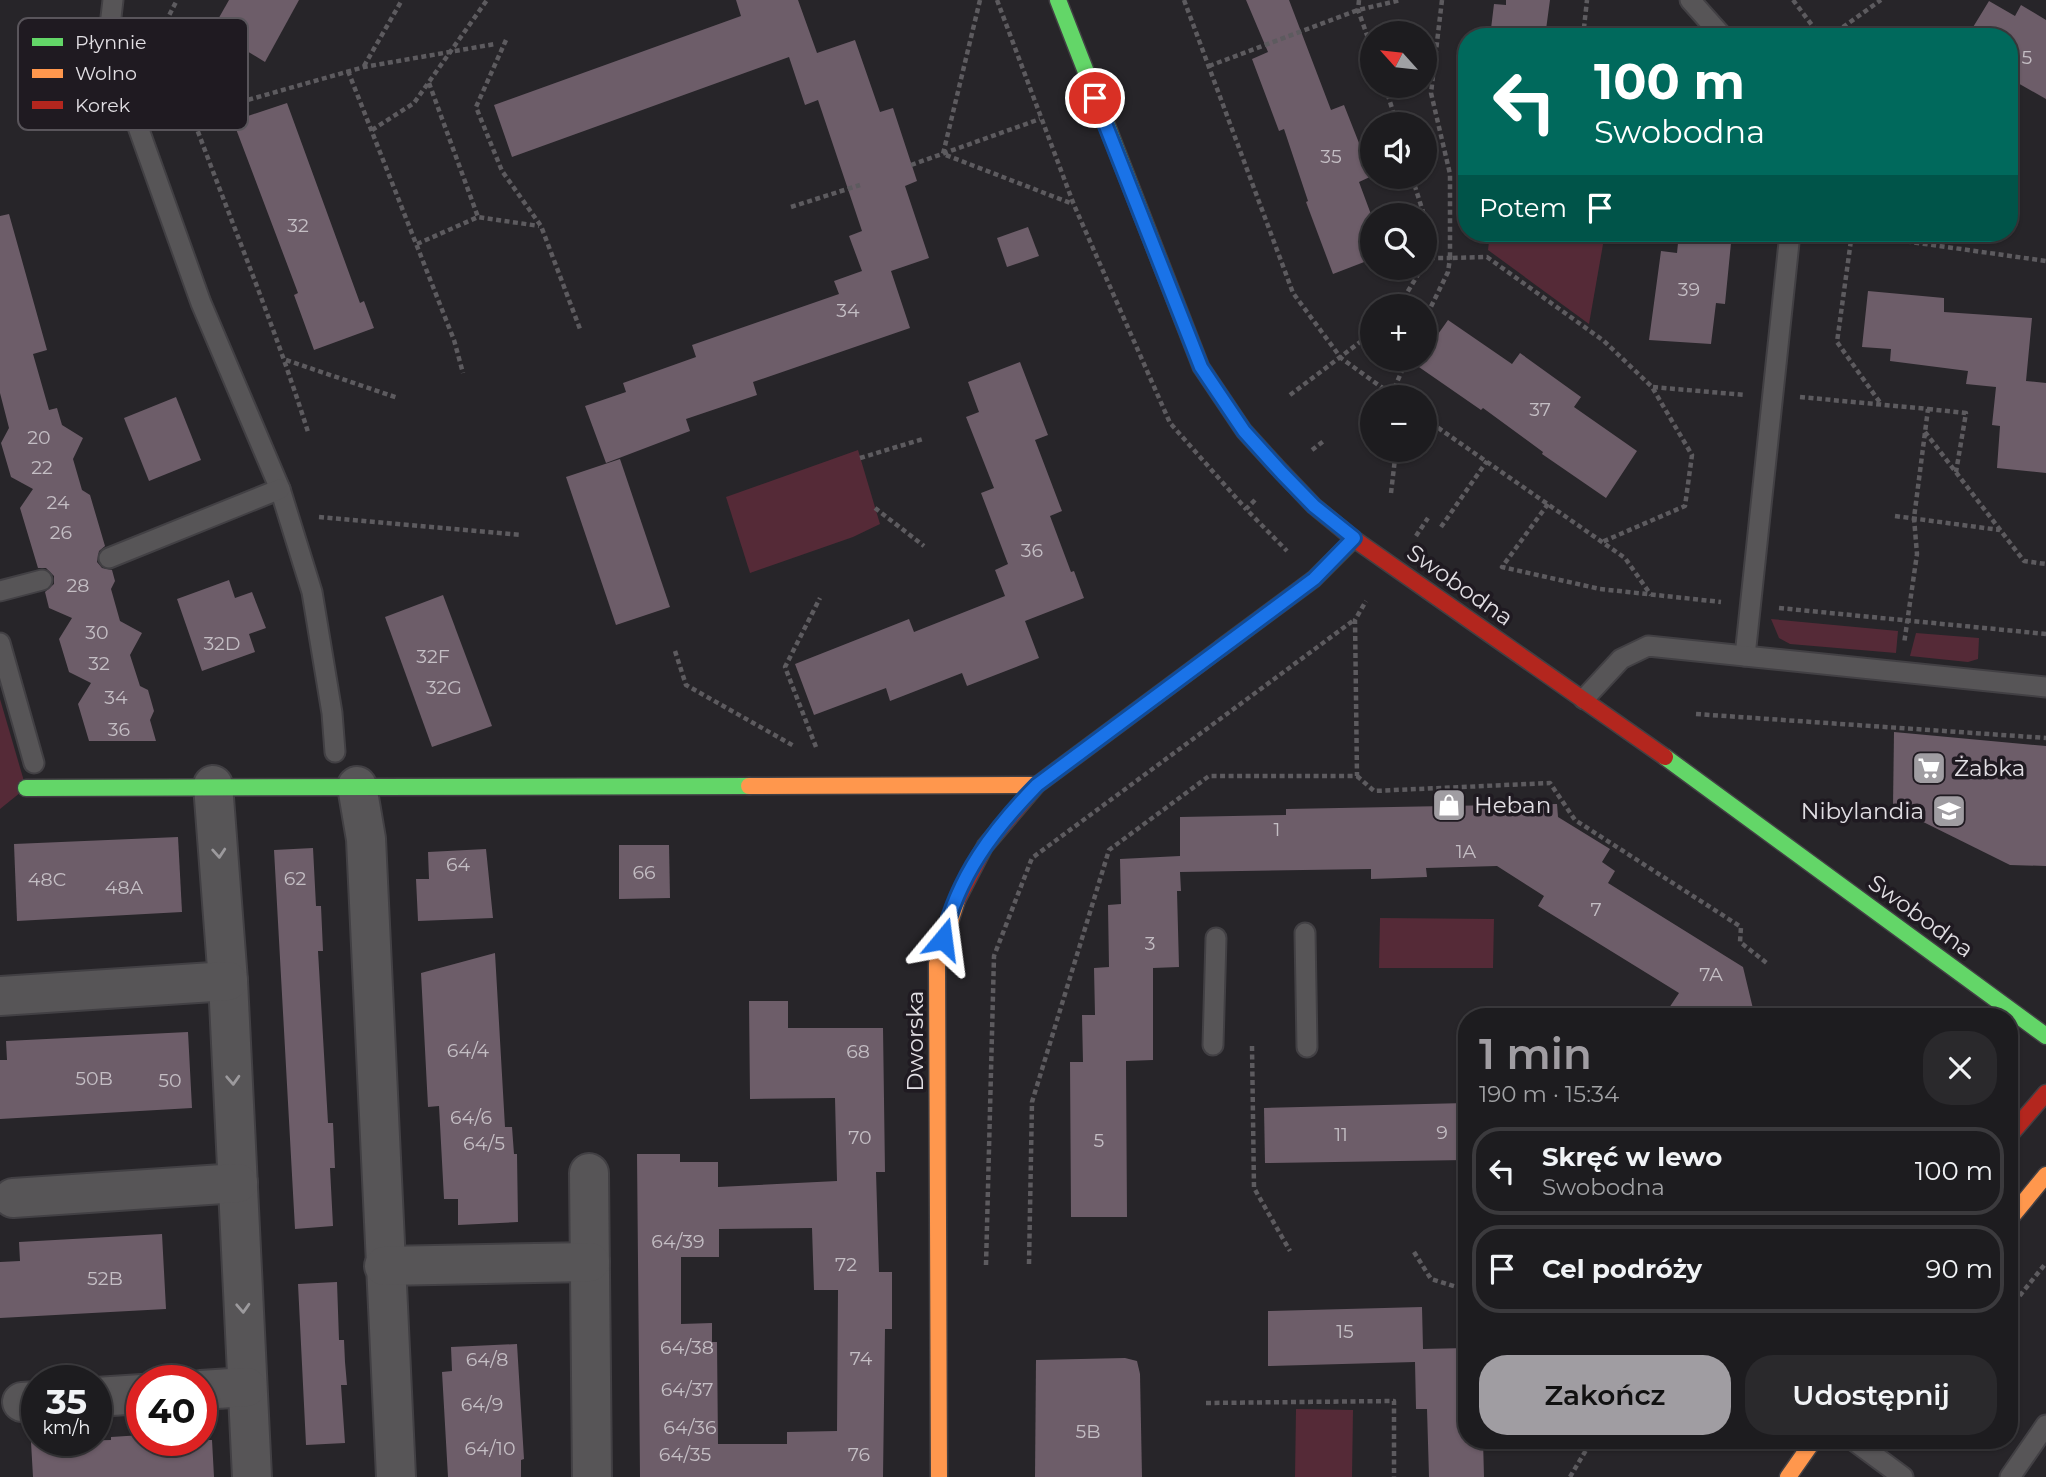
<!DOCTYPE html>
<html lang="pl">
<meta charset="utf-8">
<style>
body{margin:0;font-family:Montserrat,sans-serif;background:#2a292c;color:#f1f3f6;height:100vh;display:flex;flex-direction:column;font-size:26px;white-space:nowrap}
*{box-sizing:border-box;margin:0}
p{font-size:23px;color:#a0a1a4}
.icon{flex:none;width:38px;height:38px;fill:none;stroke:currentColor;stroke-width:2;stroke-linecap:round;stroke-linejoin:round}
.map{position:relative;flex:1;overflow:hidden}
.sheet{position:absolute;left:1458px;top:1008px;width:560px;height:441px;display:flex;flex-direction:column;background:#1d1c1f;border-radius:28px;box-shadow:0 2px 5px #0004,0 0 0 2px #3b3a3d}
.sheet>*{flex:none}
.top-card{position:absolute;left:1458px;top:28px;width:560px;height:214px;border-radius:28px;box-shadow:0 2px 5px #0004,0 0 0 2px #3b3a3d;background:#00695c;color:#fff;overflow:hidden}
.needle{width:46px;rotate:297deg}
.fabs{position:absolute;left:1360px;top:21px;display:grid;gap:14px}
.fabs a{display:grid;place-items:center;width:77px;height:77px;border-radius:50%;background:#1d1c1f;box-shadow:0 2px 5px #0004,0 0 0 2px #3b3a3d;font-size:35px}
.speed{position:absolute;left:21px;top:1365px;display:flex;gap:14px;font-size:35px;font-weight:700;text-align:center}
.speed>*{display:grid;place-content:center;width:91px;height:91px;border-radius:50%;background:#1d1c1f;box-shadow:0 2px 5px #0004,0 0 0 2px #3b3a3d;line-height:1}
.speed small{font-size:18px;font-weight:400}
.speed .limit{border:10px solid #d22;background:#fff;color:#111}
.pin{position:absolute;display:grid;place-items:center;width:60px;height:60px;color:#fff;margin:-30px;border:4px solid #fff;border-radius:50%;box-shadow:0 2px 7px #0007}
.me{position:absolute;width:77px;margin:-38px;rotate:16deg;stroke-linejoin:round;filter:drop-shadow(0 0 5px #0008)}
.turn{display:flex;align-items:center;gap:24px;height:147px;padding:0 21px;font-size:32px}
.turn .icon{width:91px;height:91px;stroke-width:2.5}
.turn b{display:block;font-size:49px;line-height:60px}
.then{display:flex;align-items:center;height:66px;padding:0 21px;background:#0003;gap:14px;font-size:26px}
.round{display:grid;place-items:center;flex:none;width:74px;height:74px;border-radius:28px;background:#2a292c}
.overview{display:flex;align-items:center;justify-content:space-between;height:119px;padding:0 21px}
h1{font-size:42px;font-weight:600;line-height:52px;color:#a09da2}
.button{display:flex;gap:14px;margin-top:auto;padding:14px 21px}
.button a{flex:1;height:80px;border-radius:28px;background:#a09da2;color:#111;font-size:28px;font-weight:600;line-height:80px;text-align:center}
.button a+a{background:#2a292c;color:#f1f3f6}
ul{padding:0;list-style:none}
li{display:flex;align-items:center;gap:21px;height:88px;margin:0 14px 10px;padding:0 7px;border:4px solid #3b3a3d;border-radius:28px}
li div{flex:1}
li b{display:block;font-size:26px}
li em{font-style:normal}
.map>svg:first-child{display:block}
</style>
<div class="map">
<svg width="2046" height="1477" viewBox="0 0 2046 1477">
<rect width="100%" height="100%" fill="#272529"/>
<!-- green -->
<g fill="#552a37">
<path d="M1490 233H1605L1589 324 1488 250Z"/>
<path d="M858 450 880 524 853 537 750 573 726 497Z"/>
<path d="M1771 619 1898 631 1896 653 1790 644 1779 638Z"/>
<path d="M1916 633 1979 638 1978 659 1968 662 1910 656Z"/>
<path d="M0 699 26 788 0 809Z"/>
<path d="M1380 918 1494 919 1493 968H1379Z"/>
<path d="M1296 1409 1353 1410 1352 1477H1295Z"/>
</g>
<!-- building -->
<g fill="#6d5d69" fill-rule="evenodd">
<path d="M229 0H299L265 62 212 30Z"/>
<path d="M736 0H798L817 53 855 40 880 112 893 108 917 181 905 186 929 258 891 271 910 328 753 382 757 395 686 419 690 431 606 463 585 406 626 392 623 383 696 357 692 345 839 294 834 281 862 271 849 236 862 231 818 100 805 105 789 57 512 157 494 105 741 16Z"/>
<path d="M1246 0H1289L1331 110 1344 105 1372 176 1359 182 1372 217V259L1333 274 1306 202 1308 201 1284 129 1279 131 1252 59 1268 52Z"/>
<path d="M1506 0H1550L1545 37H1490L1494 4 1506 5Z"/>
<path d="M1989 1 2015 16 2021 5 2046 20V99L2009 78V37H1967Z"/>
<path d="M287 103 360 303 364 301 374 328 314 350 294 295 298 293 233 121Z"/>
<path d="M9 214 47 350 33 354 49 410 57 408 62 425 83 438 73 459 82 490 90 495 105 546 99 551 97 562 102 568 112 570 115 581 111 589 120 621 142 633 130 655 140 686 148 690 154 711 150 720 156 741H89L78 704 91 683 69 672 59 639 72 618 49 608 45 592 54 584V576L46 568H38L20 508 33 489 11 477 1 443 9 428 0 393V216Z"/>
<path d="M1028 227 1039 256 1007 267 997 238Z"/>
<path d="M1679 233H1732L1725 304 1716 303 1711 344 1649 340 1661 251 1677 253Z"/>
<path d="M1868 291 1944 298V312L2032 318 2026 381 2046 383V473L1997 468 2000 426 1992 425 1996 387 1966 384 1968 371 1890 361 1891 349 1862 347Z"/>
<path d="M1448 320 1512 364 1520 353 1581 397 1574 407 1637 451 1606 498 1542 454 1543 452 1483 408 1481 410 1416 365 1424 359V354Z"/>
<path d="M1020 362 1048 435 1035 440 1062 511 1050 516 1071 572 1074 571 1084 598 1025 621 1039 658 967 686 962 673 890 701 886 688 814 715 795 664 909 619 914 632 1005 596 995 570 1008 564 981 493 994 488 966 417 979 412 968 382Z"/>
<path d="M176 397 201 460 149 481 124 418Z"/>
<path d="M620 459 670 607 616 625 566 477Z"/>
<path d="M229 580 235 598 252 592 266 628 249 634 255 652 202 671 177 599Z"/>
<path d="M443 595 492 726 432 747 385 617Z"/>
<path d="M1894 732 2046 746V866L2010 865 1893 807Z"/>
<path d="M1557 804 1558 817 1610 849 1602 862 1615 871 1608 883 1743 967 1755 1017H1663L1679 993 1538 906 1544 896 1497 866 1426 868 1427 877 1371 879V869L1180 872 1181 891H1177L1179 967 1153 968V1060L1126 1061 1127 1217H1071L1070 1062H1083L1082 1015H1095L1094 968 1109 967 1108 905 1121 904 1120 859 1180 856V817L1286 815V809Z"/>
<path d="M178 837 182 912 17 921 14 844Z"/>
<path d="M619 845H669L670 898 619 899Z"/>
<path d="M313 848 316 906H321L323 951H318L328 1123H333L334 1145 335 1168H330L333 1226 295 1229 274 850Z"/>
<path d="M486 849 493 918 418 921 416 879H429L428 852Z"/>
<path d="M495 953 505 1127H512L514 1154H517L518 1222 458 1225V1199H444L439 1106 428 1107 421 973Z"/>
<path d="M749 1001H788V1028H883L885 1172H876L879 1272H892V1329H885L883 1477H640L637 1154H680V1162H718V1187L837 1181 835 1098 750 1099ZM812 1228 814 1290H838L837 1431 787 1432V1444H718L717 1342H712V1323L681 1324V1257H719V1229Z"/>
<path d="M188 1032 192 1108 0 1119V1060H7L6 1041Z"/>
<path d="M1466 1103V1160L1265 1163 1264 1108Z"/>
<path d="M162 1234 166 1309 0 1318V1262L20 1261 19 1242Z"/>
<path d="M337 1282 339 1340H344L345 1362 347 1385H341L345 1443 306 1445 298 1284Z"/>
<path d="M1422 1307 1423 1349 1466 1348V1440H1483L1484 1477H1429L1427 1409H1416L1415 1362 1268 1366V1311Z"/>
<path d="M517 1344 524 1459 521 1460V1477H448L442 1372 452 1371 451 1347Z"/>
<path d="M1125 1358 1137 1361 1140 1374 1142 1477H1035L1036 1360Z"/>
<path d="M142 1435V1440H212L214 1477H33L31 1442 111 1440V1437Z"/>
</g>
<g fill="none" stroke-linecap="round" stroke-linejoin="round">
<!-- lane casing -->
<g stroke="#424044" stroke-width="23">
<g id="lane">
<path d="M113 0 109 34 128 99 201 303 280 489 312 592 332 713 335 752"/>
<path d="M1690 0 1723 37"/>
<path d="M109 558 280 489"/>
<path d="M0 591 42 580"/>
<path d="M0 643 34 763"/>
<path d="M1745 656 1790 233"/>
<path d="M1584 699 1621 659 1648 646 2046 687"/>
<path d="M1305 933 1307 1047"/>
<path d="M1213 1045 1216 938"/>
<path d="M1853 1440 1903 1477"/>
<path d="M2010 1477 2046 1425"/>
</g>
</g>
<!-- street casing -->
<g stroke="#424044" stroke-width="42">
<g id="street">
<path d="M213 785 228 981 252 1477"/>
<path d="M357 786 366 839 396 1477"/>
<path d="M0 996 228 981"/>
<path d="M589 1173 592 1477"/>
<path d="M13 1198 238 1183"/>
<path d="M384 1266 590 1262"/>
<path d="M201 1390 247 1387"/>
<path d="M96 1397 142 1394"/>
<path d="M22 1402 37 1401"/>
</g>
</g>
<!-- fast casing -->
<g stroke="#424044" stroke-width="19">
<g id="fast">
<path d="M1058 0 1201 367 1244 431 1275 465"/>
<path d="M1221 648 1314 579 1354 539"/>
<path d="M1665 757 2046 1036"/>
<path d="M26 788 749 786"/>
</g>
</g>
<!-- slow casing -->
<g stroke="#424044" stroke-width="19">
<g id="slow">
<path d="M749 786 1037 785"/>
<path d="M2009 1220 2046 1175"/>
<path d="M939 1477 937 964 957 900"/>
<path d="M1788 1477 1814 1440"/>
</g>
</g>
<!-- jam casing -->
<g stroke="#424044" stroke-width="19">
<g id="jam">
<path d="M1275 465 1314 506 1354 539 1665 757"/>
<path d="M957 900 985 846 1037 785 1221 648"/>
<path d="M2009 1136 2046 1093"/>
</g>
</g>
<!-- path -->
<g stroke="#5d5b5f" stroke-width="4.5" stroke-dasharray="5 3.5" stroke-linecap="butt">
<path d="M980 0 943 154 1073 204"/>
<path d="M997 0 1074 205 1170 423 1246 509"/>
<path d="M1184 0 1293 293 1341 358 1395 397"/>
<path d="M1359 0 1358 10 1372 49"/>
<path d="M1442 0 1431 93 1450 174V258L1487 257 1604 341 1652 387 1692 455 1685 506 1602 542"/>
<path d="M1793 0 1821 37"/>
<path d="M161 27C206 164 265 295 308 432"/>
<path d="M1583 37 1587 0"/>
<path d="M1829 37 1881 0"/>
<path d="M506 40 476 107 502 171 541 226 580 329"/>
<path d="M146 60 177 0"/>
<path d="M364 66 402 0"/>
<path d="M1209 66 1358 10 1401 0"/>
<path d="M348 71 454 340 463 373"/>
<path d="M429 83 478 217"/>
<path d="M1385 86 1397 124"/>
<path d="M191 116 364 67 495 44"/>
<path d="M372 130 414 103 487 0"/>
<path d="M911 165 1040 119"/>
<path d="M1412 177 1424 215"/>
<path d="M791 207 860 185"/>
<path d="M1424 218 1427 258"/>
<path d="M1847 233 2046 261"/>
<path d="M1852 233 1837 342 1881 404"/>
<path d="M417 244 478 217 539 226"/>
<path d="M1424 263 1427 258H1450L1448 272 1424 321"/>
<path d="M1399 306 1422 268"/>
<path d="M286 360 398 398"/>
<path d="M1653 387 1745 395"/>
<path d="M1290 395 1372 333"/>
<path d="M1391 396 1407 359"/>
<path d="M1800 397 1928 409 1914 518 1917 554 1904 644"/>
<path d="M1928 409 1966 413 1956 472"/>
<path d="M1424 418 1625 558 1651 595"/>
<path d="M1925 432 2024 561 2046 564"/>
<path d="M1312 450 1325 440"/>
<path d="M860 458 923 439"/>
<path d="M1391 493 1396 450"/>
<path d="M1255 500 1246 509 1287 551"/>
<path d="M1548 504 1502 567 1600 589 1721 602"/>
<path d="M875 508 924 546"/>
<path d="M1895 516 2000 530"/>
<path d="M319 517 521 535"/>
<path d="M1441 527 1487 461"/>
<path d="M1416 536 1428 518"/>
<path d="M1779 608 2046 634"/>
<path d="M675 651 686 685 794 746"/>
<path d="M1696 714 2046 738"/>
<path d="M816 747 785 667 820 598"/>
<path d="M1357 776 1374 791 1550 783 1575 820 1741 927 1740 942 1768 964"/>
<path d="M1252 1046 1254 1188 1290 1251"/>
<path d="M1414 1252 1431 1279 1466 1290"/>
<path d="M1029 1264 1032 1102 1109 850 1209 776H1357L1355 620 1366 601"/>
<path d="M986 1265 994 956 1032 858 1354 620"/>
<path d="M2009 1309 2046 1263"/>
<path d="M1206 1403 1394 1401V1477"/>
<path d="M1570 1477 1592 1440"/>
</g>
<!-- lane -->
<use href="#lane" stroke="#575557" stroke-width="19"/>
<!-- street -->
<use href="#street" stroke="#575557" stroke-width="38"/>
<!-- fast -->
<use href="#fast" stroke="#63d668" stroke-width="16"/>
<!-- slow -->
<use href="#slow" stroke="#ff974d" stroke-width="16"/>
<!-- jam -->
<use href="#jam" stroke="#b3261e" stroke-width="16"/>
</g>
<!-- one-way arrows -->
<defs><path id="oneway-chevron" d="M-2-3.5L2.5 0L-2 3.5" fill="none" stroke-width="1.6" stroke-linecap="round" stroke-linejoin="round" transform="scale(1.75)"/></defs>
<g stroke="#9c9a9d">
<use href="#oneway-chevron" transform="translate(219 853) rotate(86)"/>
<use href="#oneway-chevron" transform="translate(233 1080) rotate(87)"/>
<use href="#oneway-chevron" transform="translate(243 1308) rotate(87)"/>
</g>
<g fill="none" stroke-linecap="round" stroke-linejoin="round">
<!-- route casing -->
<g stroke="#114b97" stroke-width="18">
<path id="route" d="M943 939C958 876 993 830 1037 785L1314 579 1354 538 1314 506 1282 473 1244 431 1201 367 1095 98"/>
</g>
<!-- route -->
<use href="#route" stroke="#1a73e8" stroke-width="12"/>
</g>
<!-- icons -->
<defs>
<g id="supermarket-square" transform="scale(1.75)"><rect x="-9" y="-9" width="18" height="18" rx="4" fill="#a09da2" stroke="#1f1a21"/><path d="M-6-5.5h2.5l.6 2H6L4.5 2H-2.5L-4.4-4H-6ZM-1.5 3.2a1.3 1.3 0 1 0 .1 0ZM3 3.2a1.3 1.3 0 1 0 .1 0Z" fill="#fff"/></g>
<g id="shop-square" transform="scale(1.75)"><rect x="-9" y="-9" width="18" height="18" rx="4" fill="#a09da2" stroke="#1f1a21"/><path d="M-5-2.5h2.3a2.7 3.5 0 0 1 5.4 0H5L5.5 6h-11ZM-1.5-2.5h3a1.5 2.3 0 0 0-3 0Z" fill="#fff"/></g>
<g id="school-square" transform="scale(1.75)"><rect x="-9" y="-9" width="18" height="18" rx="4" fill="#a09da2" stroke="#1f1a21"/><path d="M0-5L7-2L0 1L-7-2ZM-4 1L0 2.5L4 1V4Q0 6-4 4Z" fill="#fff"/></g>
</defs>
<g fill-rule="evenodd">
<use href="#supermarket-square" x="1929" y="768"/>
<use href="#shop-square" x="1449" y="805"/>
<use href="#school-square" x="1949" y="811"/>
</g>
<g text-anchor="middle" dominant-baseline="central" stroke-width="7" stroke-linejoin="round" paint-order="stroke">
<!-- number labels -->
<g font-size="19" fill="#c4bec4">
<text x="2027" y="57">5</text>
<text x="1331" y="156">35</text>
<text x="298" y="225">32</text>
<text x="1689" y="289">39</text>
<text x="848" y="310">34</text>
<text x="1540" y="409">37</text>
<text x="39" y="437">20</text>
<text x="42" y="467">22</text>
<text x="58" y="502">24</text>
<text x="61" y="532">26</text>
<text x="1032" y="550">36</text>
<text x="78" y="585">28</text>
<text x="97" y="632">30</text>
<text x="222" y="643">32D</text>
<text x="433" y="656">32F</text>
<text x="99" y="663">32</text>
<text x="444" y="687">32G</text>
<text x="116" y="697">34</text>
<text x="119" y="729">36</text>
<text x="1277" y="829">1</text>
<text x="1466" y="851">1A</text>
<text x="458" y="864">64</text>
<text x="644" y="872">66</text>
<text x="295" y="878">62</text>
<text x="47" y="879">48C</text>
<text x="124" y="887">48A</text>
<text x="1596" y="909">7</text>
<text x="1150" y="943">3</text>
<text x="1711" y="974">7A</text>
<text x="468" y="1050">64/4</text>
<text x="858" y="1051">68</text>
<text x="94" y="1078">50B</text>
<text x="170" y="1080">50</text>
<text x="471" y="1117">64/6</text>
<text x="1442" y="1132">9</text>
<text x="1341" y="1134">11</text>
<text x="860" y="1137">70</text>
<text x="1099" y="1140">5</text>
<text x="484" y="1143">64/5</text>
<text x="678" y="1241">64/39</text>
<text x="846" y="1264">72</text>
<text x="105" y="1278">52B</text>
<text x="1345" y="1331">15</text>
<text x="687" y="1347">64/38</text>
<text x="861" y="1358">74</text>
<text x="487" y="1359">64/8</text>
<text x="687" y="1389">64/37</text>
<text x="482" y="1404">64/9</text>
<text x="690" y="1427">64/36</text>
<text x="1088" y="1431">5B</text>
<text x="490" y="1448">64/10</text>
<text x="685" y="1454">64/35</text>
<text x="859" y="1454">76</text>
</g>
<!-- street labels -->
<g font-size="23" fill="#e1dee3" stroke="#1f1a21">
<text transform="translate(1460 585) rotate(35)">Swobodna</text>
<text transform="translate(1921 916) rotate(36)">Swobodna</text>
<text transform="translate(915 1041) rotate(-90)">Dworska</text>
</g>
<!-- poi labels -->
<g font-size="23" fill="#e1dee3" stroke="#1f1a21" text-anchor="start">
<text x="1954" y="768">Żabka</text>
<text x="1474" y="805">Heban</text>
<text x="1924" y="811" text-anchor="end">Nibylandia</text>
</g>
</g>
<!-- legend -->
<rect x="18" y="18" width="230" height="112" rx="10" fill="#1f1a21" stroke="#59555b" stroke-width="2"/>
<rect x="32" y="38" width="31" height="8" fill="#63d668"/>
<rect x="32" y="69" width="31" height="9" fill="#ff974d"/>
<rect x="32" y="101" width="31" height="8" fill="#b3261e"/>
<g font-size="19" fill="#e1dee3">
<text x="75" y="49">Płynnie</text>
<text x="75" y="80">Wolno</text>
<text x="75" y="112">Korek</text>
</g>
</svg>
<div class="fabs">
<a><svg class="needle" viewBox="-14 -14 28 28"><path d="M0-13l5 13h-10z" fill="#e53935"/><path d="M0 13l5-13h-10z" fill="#a0a1a4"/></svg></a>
<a><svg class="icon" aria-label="sound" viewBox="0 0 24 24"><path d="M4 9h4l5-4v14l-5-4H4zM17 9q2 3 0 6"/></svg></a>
<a><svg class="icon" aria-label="search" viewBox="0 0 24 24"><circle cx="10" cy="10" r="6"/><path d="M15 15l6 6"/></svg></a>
<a>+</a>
<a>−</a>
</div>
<div class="speed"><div>35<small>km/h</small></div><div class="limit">40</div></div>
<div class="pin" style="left:1095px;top:98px;background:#d93025"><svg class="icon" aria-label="arrive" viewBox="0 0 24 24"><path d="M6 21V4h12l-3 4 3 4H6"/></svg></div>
<svg class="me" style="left:943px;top:939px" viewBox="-20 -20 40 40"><path d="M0-17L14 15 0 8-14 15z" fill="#1a73e8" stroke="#fff" stroke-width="4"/></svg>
<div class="top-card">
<div class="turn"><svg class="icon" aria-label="left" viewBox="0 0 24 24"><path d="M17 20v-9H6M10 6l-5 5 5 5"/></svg><div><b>100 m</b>Swobodna</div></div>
<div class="then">Potem<svg class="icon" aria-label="arrive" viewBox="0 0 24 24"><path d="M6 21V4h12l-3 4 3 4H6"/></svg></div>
</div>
<section class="sheet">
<div class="overview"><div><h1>1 min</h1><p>190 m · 15:34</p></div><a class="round"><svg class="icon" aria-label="close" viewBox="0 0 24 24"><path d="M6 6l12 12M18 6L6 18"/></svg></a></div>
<ul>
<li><svg class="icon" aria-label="left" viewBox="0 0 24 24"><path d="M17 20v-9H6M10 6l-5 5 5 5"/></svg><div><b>Skręć w lewo</b><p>Swobodna</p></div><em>100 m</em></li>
<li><svg class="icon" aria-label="arrive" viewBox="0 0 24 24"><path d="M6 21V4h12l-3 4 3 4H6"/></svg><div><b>Cel podróży</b></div><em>90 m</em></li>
</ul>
<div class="button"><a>Zakończ</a><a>Udostępnij</a></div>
</section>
</div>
